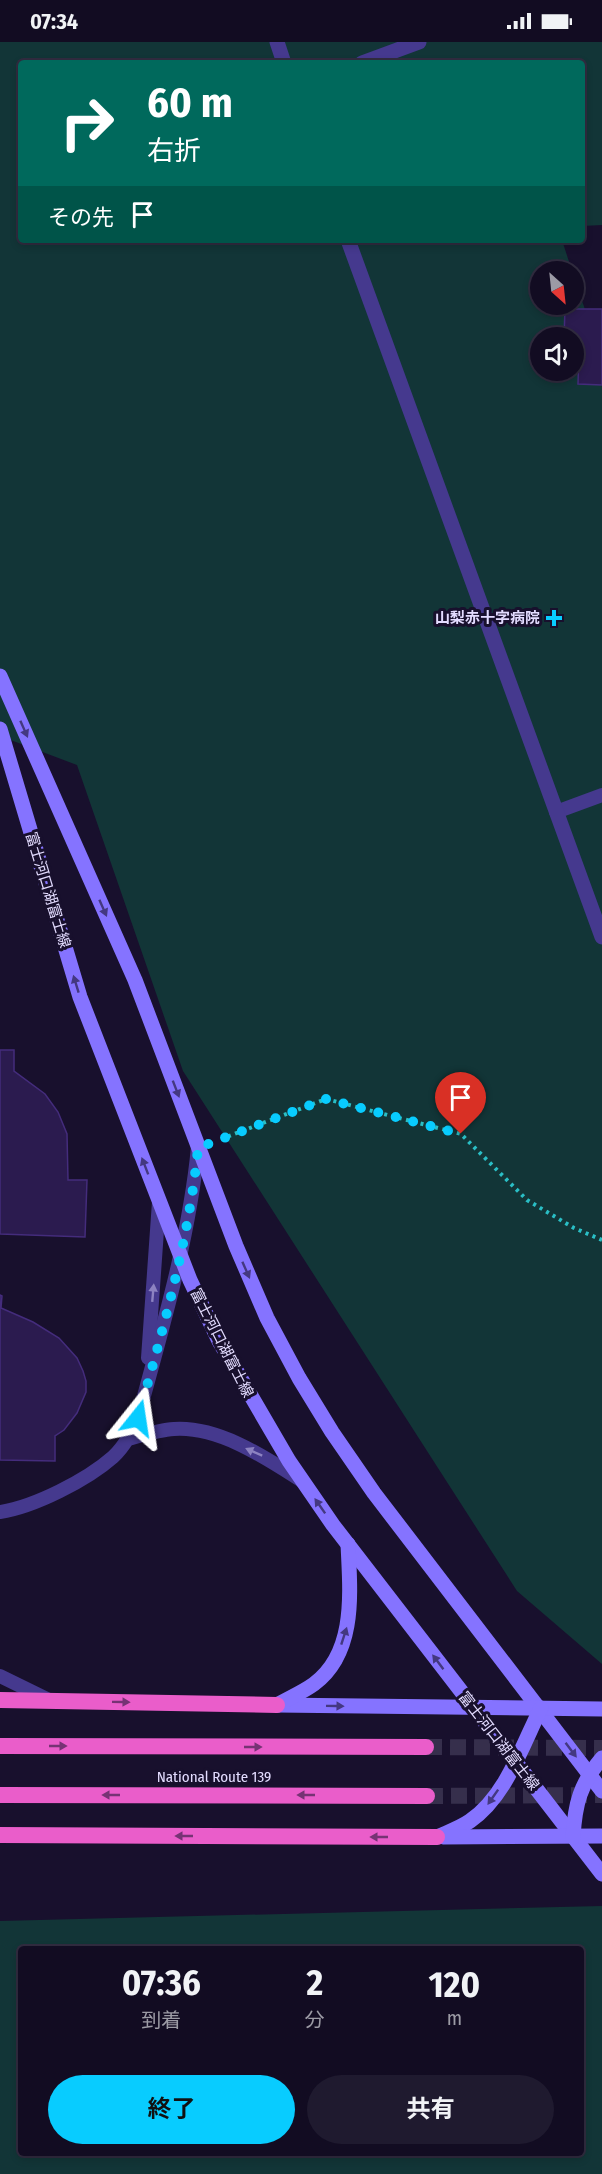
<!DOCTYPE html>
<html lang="ja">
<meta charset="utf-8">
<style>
body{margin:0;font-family:"Fira Sans Condensed","Noto Sans JP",sans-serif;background:#1f1a2f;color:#f1f3f6;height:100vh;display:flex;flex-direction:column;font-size:22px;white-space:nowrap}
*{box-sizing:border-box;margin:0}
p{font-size:20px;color:#9c9ba5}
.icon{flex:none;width:33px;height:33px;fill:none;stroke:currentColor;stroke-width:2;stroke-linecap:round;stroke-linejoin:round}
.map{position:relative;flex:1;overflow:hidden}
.details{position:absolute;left:18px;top:1904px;width:566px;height:210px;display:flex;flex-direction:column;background:#120c22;border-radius:6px;box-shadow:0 3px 9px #0003,0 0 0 2px #312c40}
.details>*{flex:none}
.top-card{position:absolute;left:18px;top:18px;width:567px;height:183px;border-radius:6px;box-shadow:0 3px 9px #0003,0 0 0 2px #312c40;background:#00695c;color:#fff;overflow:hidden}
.needle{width:39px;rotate:153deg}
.controls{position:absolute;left:530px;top:219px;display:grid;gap:12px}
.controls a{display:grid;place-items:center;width:54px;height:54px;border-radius:50%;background:#120c22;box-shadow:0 3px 9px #0003,0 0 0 2px #312c40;font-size:30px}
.pin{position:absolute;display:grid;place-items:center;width:51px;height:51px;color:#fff;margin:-62px -26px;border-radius:50% 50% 50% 0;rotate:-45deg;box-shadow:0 0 6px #0007}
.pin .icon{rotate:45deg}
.me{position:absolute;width:66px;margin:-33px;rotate:15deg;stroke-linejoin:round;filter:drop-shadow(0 0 4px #0008)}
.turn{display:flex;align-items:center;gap:21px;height:126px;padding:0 30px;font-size:27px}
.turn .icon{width:78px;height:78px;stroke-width:2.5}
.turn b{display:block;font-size:42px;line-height:51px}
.then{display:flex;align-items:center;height:57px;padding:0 30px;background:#0003;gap:12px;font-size:22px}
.eta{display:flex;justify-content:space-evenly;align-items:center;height:102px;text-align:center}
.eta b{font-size:36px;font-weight:700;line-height:42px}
.action{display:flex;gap:12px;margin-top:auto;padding:12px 30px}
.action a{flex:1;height:69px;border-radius:36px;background:#08ccff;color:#111;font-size:24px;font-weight:700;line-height:69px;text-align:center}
.action a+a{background:#1f1a2f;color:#f1f3f6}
.status{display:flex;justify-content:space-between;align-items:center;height:42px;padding:0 30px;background:#120c22;direction:ltr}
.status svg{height:16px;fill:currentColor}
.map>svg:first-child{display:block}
</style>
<div class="status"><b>07:34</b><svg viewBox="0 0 49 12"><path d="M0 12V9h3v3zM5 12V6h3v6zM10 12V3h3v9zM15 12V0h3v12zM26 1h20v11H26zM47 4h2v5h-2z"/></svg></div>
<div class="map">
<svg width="602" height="2132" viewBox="0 0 602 2132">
<rect width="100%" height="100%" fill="#18102d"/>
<!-- green -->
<g fill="#123537" fill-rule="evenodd">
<path d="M0 0H602V183L582 184V21H21V198H562L572 229 540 230V262H573V232L602 318V1622L517 1549 183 1029 77 723 0 694ZM540 296H573V328H540Z"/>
<path d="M602 1864V2132H0V1879ZM21 1906H580V2110H21Z"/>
</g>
<!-- building -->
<g fill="#2b1b4f" stroke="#442c7c" stroke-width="1.5">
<path d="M565 267H602V343L578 342 579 309H573V296H564Z"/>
<path d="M0 1008H14V1029L45 1052 58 1070 67 1092 68 1138H87L85 1195 0 1192Z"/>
<path d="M0 1253 2 1254 1 1266 33 1280 59 1296 77 1316 83 1329 86 1339V1350L77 1371 64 1388 55 1394V1419L0 1418Z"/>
</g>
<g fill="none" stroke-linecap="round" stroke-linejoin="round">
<!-- trunk-tunnel -->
<g stroke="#362f4c" stroke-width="16" stroke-dasharray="16 8" stroke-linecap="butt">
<path d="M426 1705 602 1706"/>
<path d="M427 1754 602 1753"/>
</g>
<!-- path -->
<path stroke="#2abec5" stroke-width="4" stroke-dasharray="3 4.5" stroke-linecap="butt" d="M221 1097 326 1057 461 1092 527 1158 574 1186 602 1198"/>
<!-- service -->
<g stroke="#45398e" stroke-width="14">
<path d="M556 770 602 753"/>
<path d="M148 1316 159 1160"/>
<path d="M128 1397C143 1393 159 1388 174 1387 219 1384 266 1416 302 1439"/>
<path d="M0 1470C34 1465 87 1438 113 1415 125 1404 131 1391 138 1376 162 1287 189 1198 198 1105"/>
<path d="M0 1634 49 1658"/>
</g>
<!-- minor -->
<path stroke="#45398e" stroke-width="15" d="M362 21 419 0"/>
<!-- tertiary -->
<g stroke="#45398e" stroke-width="15">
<path d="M277 0 284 21"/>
<path d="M348 198 602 895"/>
</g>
<!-- secondary -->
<g stroke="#8573ff" stroke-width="15">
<path d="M0 634 135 938 236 1204 267 1276 299 1336 332 1390 374 1451 602 1749"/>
<path d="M0 687 80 955 190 1238 219 1299 289 1419 333 1483 602 1832"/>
<path d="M277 1663 602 1667"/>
<path d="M277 1663C289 1656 303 1650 314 1642 357 1610 350 1549 348 1502"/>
<path d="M437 1795C448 1790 460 1786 470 1779 506 1754 522 1704 541 1666"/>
<path d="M443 1795 602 1794"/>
<path d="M573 1795C575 1762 580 1742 602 1716"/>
</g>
<!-- trunk -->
<g stroke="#ea5dca" stroke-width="16">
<path d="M0 1658 277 1663"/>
<path d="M0 1704 426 1705"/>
<path d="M0 1753 427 1754"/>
<path d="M0 1793 437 1795"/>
</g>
</g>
<!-- one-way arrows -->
<defs><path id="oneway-solid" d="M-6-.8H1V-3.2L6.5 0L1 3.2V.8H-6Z" transform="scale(1.5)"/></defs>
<g fill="#443881">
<use href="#oneway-solid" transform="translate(24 687) rotate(66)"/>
<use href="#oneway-solid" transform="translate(103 866) rotate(66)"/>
<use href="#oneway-solid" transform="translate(76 942) rotate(-107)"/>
<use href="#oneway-solid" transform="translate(176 1047) rotate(69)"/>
<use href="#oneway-solid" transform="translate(145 1124) rotate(-111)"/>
<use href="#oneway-solid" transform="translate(246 1228) rotate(66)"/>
<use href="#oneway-solid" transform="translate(320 1464) rotate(-125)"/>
<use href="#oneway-solid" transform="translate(344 1594) rotate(-72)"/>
<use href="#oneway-solid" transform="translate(438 1620) rotate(-127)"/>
<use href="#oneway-solid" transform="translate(335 1664) rotate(1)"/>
<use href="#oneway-solid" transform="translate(571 1708) rotate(53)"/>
<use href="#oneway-solid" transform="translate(493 1755) rotate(125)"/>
</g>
<g fill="#8c82c1">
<use href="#oneway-solid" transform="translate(153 1251) rotate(-85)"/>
<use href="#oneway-solid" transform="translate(254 1410) rotate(-156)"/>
</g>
<g fill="#763374">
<use href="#oneway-solid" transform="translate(121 1660) rotate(1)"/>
<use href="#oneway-solid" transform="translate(58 1704)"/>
<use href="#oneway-solid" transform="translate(253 1705)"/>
<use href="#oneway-solid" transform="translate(111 1753) rotate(-180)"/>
<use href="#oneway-solid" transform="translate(306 1753) rotate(-180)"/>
<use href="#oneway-solid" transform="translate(184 1794) rotate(-180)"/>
<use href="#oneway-solid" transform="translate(379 1795) rotate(-180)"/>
</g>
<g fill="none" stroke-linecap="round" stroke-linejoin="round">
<!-- route -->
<path stroke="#08ccff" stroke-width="10" stroke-dasharray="0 18" d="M138 1376C163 1287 189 1198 198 1106L326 1057 461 1092"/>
</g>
<!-- markers -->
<path fill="#08ccff" stroke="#18102d" stroke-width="2" d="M551 567h6v6h6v6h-6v6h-6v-6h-6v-6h6z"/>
<g text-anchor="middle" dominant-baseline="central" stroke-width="6" stroke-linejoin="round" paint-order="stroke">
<!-- poi labels -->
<g font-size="15" font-weight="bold" fill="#e3dcff" stroke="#18102d" text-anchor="end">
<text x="540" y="576">山梨赤十字病院</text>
</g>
<!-- street labels -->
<g font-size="15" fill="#e3dcff" stroke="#18102d">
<text transform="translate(48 848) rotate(73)">富士河口湖富士線</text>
<text transform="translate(222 1301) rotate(63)">富士河口湖富士線</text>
<text transform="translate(499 1699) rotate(52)">富士河口湖富士線</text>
<text x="214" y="1735">National Route 139</text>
</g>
</g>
</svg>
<div class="controls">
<a><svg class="needle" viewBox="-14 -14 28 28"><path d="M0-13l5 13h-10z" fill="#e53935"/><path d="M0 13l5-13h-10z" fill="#9c9ba5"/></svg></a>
<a><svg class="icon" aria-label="sound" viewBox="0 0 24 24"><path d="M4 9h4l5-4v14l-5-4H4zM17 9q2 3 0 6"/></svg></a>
</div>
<div class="pin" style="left:461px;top:1092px;background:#d93025"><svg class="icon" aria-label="arrive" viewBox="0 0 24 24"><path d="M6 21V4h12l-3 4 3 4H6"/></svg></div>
<svg class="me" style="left:138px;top:1376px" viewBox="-20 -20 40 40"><path d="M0-17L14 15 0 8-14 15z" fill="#08ccff" stroke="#fff" stroke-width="4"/></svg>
<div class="top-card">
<div class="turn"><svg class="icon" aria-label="right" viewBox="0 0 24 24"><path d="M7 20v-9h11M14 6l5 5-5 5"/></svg><div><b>60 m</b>右折</div></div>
<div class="then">その先<svg class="icon" aria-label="arrive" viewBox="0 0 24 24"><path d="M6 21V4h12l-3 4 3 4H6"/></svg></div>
</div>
<section class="details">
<div class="eta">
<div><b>07:36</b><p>到着</p></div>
<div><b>2</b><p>分</p></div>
<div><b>120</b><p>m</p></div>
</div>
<div class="action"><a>終了</a><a>共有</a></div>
</section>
</div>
